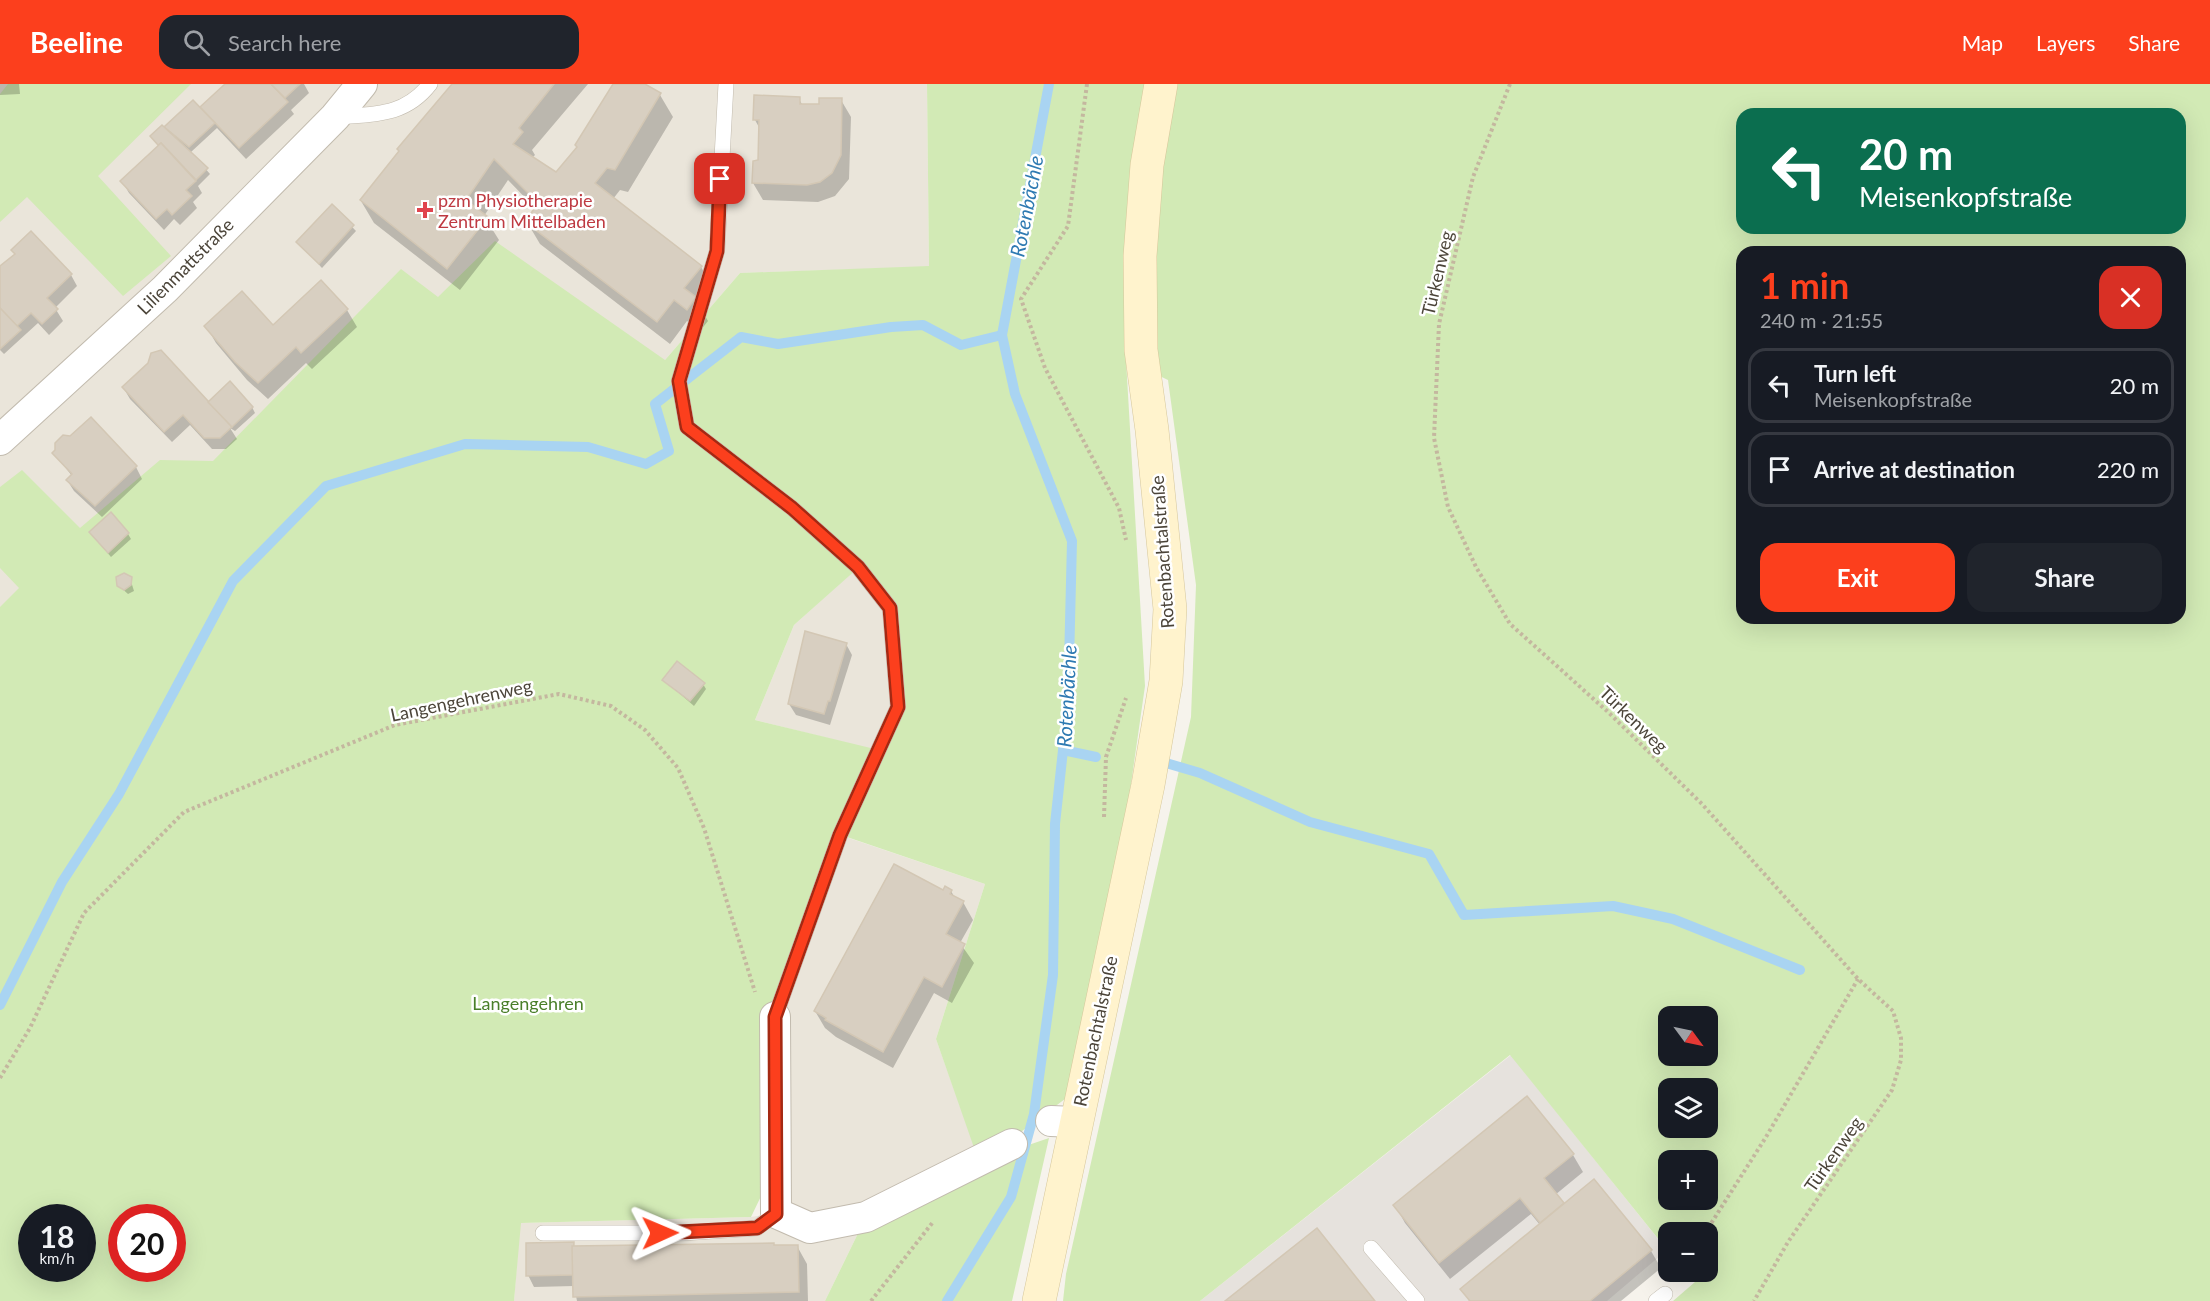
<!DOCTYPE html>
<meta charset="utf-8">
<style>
body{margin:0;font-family:Lato,sans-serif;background:#20242c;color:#f1f3f6;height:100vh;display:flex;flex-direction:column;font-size:22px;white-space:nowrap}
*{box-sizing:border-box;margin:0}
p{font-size:20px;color:#9ea1a6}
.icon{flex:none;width:33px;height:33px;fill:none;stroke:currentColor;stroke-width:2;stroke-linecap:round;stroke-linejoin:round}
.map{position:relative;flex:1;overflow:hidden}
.side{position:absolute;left:1736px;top:162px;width:450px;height:378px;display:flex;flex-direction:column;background:#171b24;border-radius:18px;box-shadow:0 6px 24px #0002}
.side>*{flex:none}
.top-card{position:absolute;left:1736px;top:24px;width:450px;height:126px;border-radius:18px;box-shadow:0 6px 24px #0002;background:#0b6e4f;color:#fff;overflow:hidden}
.needle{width:39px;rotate:123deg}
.tools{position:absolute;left:1658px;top:922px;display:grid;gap:12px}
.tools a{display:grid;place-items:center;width:60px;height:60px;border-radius:12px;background:#171b24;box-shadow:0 6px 24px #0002;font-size:30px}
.speed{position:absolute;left:18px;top:1120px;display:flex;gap:12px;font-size:30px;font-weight:700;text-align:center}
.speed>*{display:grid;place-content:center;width:78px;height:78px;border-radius:50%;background:#171b24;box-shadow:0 6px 24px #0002;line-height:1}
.speed small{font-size:15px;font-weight:400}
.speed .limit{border:9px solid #d22;background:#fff;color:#111}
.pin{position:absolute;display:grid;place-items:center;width:51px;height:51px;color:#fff;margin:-26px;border-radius:12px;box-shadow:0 3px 9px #0006}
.me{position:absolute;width:66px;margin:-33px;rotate:89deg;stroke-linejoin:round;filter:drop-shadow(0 0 4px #0008)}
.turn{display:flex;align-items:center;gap:21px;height:126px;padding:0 24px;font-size:27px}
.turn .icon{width:78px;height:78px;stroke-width:2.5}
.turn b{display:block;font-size:42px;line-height:51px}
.round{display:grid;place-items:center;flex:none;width:63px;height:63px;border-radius:18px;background:#20242c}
.overview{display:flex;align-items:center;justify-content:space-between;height:102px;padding:0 24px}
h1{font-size:36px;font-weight:700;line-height:45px;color:#fc3f1d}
.button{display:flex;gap:12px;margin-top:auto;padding:12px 24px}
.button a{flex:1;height:69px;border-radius:18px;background:#fc3f1d;color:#fff;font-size:24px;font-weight:700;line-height:69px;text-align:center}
.button a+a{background:#20242c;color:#f1f3f6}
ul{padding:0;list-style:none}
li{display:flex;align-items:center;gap:18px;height:75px;margin:0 12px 9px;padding:0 12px;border:3px solid #363941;border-radius:18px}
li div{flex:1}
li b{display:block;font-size:22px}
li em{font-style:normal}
header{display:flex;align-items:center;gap:36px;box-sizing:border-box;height:84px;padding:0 30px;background:#fc3f1d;color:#fff}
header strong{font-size:28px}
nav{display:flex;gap:33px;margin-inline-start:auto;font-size:21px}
.search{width:420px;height:54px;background:#20242c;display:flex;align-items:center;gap:15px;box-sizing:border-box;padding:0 21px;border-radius:18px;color:#9ea1a6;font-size:22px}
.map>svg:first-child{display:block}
</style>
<header>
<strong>Beeline</strong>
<div class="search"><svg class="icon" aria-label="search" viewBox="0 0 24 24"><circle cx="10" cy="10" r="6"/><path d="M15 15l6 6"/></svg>Search here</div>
<nav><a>Map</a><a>Layers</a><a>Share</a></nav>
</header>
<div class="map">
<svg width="2210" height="1217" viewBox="0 0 2210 1217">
<rect width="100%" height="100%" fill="#f6f3ec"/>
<!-- residential -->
<g fill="#eae5da">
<path d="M0 0H927L929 183 740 189 665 276 0 634Z"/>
<path d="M858 483 890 524 898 623 879 667 755 636 794 541Z"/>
<path d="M840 751 985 800 936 955 980 1078 866 1133 825 1217H514L520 1139 751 1133 776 1129 775 933Z"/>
</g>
<!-- industrial -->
<path fill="#e6e2dd" d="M1511 971 1667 1166 1607 1217H1200Z"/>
<!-- green -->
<g fill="#d2eab5" fill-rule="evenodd">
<path d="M8 0H191L98 92 171 172 123 212 27 113 0 138V10Z"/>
<path d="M927 0H2210V1217H1673L1695 1198 1687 1188H1707V1149H1668V1167L1510 971 1200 1217H1063L1066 1190 1191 633 1196 501 1168 296 1126 276 1145 602 1122 763 1065 1015 982 1077 1049 1054 1012 1217H825L866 1133 979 1078 936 955 985 800 841 751 775 933 761 929 765 1104 751 1133 521 1139 514 1217H0V523L19 504 0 484V403L22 386 80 444 160 376 213 377 401 185 438 213 495 157 665 276 740 189 929 182ZM1742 30H2180V144H1742ZM1742 168H2180V534H1742ZM858 484 890 524 898 623 879 666 755 636 794 541ZM1668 933H1707V972H1668ZM1668 1005H1707V1044H1668ZM1668 1077H1707V1116H1668ZM32 1134H82V1185H32ZM122 1134H172V1185H122Z"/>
</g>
<!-- shadow -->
<g fill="#0003">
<path d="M0 0H19L20 10 0 11Z"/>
<path d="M227 0H304L309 9 291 26 294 30 246 75 217 44 191 68 210 90 198 102 202 109 193 118 197 124 180 141 174 135 164 146 129 109 122 97 159 62 152 53 193 18 205 29 202 24Z"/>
<path d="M452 0H588L532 66 535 71 532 74 557 90 578 64 614 0H642L660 11 673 33 628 108 620 106 613 115 701 183 714 205 700 223 708 237 700 247 687 237 670 260 540 160 527 138 536 125 508 96 484 132 499 156 460 206 374 139 361 117 400 68 398 65Z"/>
<path d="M799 15 803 22H820L841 16 851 33 849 95 835 112 818 118 763 116 753 99 759 78 760 45 755 36Z"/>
<path d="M332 122 356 147 322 184 298 158Z"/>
<path d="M0 184 71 191 77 202 55 224 63 237 49 251 38 239 4 270 0 266Z"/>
<path d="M347 226 357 243 312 285 306 279 268 315 247 296 216 259 206 242 273 243Z"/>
<path d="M123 303 208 320 252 323 255 329 235 347 230 344 237 355 226 365H212L190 341 172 358 130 315Z"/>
<path d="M91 335 136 383 142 395 102 433 74 407 67 396 72 392 54 369Z"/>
<path d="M128 450 131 455 111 473 94 453Z"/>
<path d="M130 494 134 507 128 510 118 501Z"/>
<path d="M846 560 852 571 830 641 796 631 789 620Z"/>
<path d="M664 596 703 600 706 605 694 622Z"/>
<path d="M951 807 955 814 963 818 973 836 960 859 974 879 952 919 934 909 893 984 836 953 825 944 815 927 943 808Z"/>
<path d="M1573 1071 1583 1088 1555 1111 1564 1121 1594 1097 1651 1167 1661 1184 1621 1217H1469L1462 1205 1540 1141 1531 1130 1450 1195 1405 1139 1395 1121Z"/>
<path d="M573 1159 575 1164 797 1162 807 1180 808 1217H577L574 1202 534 1203 528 1191Z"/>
</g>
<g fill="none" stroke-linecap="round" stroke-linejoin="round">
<!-- stream -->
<g stroke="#a9d4f2" stroke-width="10">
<path d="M1063 666 1096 673"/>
<path d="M1166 679 1200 689 1310 738 1429 770 1464 831 1613 822 1673 835 1800 886"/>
<path d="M0 921 62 798 119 710 233 497 326 402 465 360 588 363 646 380 669 367 655 320 741 253 778 260 891 243 923 241 961 261 1002 251"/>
<path d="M947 1217 1011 1113 1034 1030 1053 891 1055 740 1068 620 1072 457 1015 310 1002 251 1049 0"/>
</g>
</g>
<!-- building -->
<g fill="#d8cfc1" stroke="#d3c7b4" stroke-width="1.5">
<path d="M225 0H271L288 18 239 64 200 23Z"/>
<path d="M271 0H300L285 14Z"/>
<path d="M452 0H554L519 44 523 48 513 60 556 88 577 63 575 61 613 0H645L661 9 615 86 607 84 595 99 702 182 684 204 696 213 687 226 674 216 657 238 525 138 538 119 494 75 466 116 488 133 447 185 360 116 399 67 397 65Z"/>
<path d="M754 11 800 13V20H819V14H842L841 71 832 89 820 98 807 101 752 99 753 77 758 76 759 36H753Z"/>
<path d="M193 16 215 39 189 63 164 43Z"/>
<path d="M162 41 208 84 196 96 161 59 158 61 150 52Z"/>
<path d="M161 59 196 97 186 106 192 112 172 131 167 125 156 135 120 97Z"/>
<path d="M332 120 354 141 319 180 296 158Z"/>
<path d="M31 147 72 190 47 214 58 225 42 240 31 229 17 242 0 224V182L15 170 11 166Z"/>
<path d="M321 196 348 225 301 269 296 263 258 299 235 278 204 242 242 207 273 241Z"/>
<path d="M0 224 21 246 0 265Z"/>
<path d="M161 266 232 343 220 354H204L183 331 164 348 122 303 148 279 151 269Z"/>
<path d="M230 297 253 323 232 343 208 318Z"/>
<path d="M91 333 137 382 95 422 66 396 72 390 52 369 55 366V359L63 351 70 352Z"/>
<path d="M111 428 129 449 108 469 89 448Z"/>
<path d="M124 489 132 493 131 501 124 506 117 502 116 493Z"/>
<path d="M805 547 847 559 830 617H828L824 630 788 620Z"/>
<path d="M677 577 705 599 690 617 662 596Z"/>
<path d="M894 780 943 806 945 802 952 806 950 810 964 817 946 850 965 860 942 903 924 893 883 968 825 936 826 934 814 927Z"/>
<path d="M1527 1012 1574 1070 1544 1094 1564 1119 1540 1139 1520 1114 1439 1179 1393 1121Z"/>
<path d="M1594 1095 1652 1166 1590 1217H1470L1460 1205Z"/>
<path d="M1317 1144 1375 1217H1225Z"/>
<path d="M574 1158 573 1191 526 1192V1159Z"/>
<path d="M774 1159V1161H798L799 1208 573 1213 572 1162Z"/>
</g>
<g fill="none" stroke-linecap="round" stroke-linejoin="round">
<!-- service casing -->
<g stroke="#c2bbae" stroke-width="16">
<g id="service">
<path d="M726 0 717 167 679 297 687 343 792 424 858 483 890 524 898 623 840 751 775 933"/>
<path d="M338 33C375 30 405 32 430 0"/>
<path d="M543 1149H683L757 1144 776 1129"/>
<path d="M1371 1164 1417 1217"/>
<path d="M1656 1217 1665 1210"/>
</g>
</g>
<!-- minor casing -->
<g stroke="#c2bbae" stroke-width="32">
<g id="minor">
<path d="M0 356 165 205 335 33 362 0"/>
<path d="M775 933 776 1129 810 1144 866 1133 1012 1060"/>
<path d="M1051 1037 1075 1038"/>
</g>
</g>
<!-- secondary casing -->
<g stroke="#d6c79b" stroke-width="34">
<path id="secondary" d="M1039 1217 1148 701 1166 597 1170 525 1152 346 1141 266 1140 172 1147 81 1161 0"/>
</g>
<!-- path -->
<g stroke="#c4b79f" stroke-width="4" stroke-dasharray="3 3" stroke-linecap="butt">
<path d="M1087 0 1068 142 1021 215 1045 284 1119 424 1126 456"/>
<path d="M1510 0 1473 93 1439 240 1434 354 1448 423 1476 483 1510 540 1607 627 1702 720 1858 895 1893 927 1901 954V976L1892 1006 1788 1158 1754 1217"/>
<path d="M1104 733 1106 673 1126 614"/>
<path d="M0 994 30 944 84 829 184 728 395 641 559 610 611 622 645 646 678 684 704 744 755 908"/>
<path d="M1705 1149 1766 1053 1858 895"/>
<path d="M871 1217 933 1138"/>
</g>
<!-- service -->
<use href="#service" stroke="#fff" stroke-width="15"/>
<!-- minor -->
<use href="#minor" stroke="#fff" stroke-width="30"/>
<!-- secondary -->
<use href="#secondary" stroke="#fff3cd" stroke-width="33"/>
</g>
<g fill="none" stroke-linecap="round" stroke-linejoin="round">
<!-- route casing -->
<g stroke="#a42913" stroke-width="15">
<path id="route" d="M660 1149 757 1144 776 1130 775 933 840 751 898 623 890 524 858 483 792 424 687 343 679 297 717 167 720 95"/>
</g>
<!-- route -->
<use href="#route" stroke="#fc3f1d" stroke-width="10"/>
</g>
<!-- markers -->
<path fill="#e0444e" stroke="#fff" stroke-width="2" d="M422 117h6v6h6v6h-6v6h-6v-6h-6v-6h6z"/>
<g text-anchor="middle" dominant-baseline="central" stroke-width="5" stroke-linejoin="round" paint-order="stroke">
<!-- health labels -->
<g font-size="18" fill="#be3a42" stroke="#fff" text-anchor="start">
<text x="438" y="116">pzm Physiotherapie<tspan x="438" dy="21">Zentrum Mittelbaden</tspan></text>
</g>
<!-- street labels -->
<g font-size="18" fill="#4b4439" stroke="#fff">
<text transform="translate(185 182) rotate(-45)">Lilienmattstraße</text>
<text transform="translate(1437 189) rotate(-77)">Türkenweg</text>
<text transform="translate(1162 468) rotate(-94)">Rotenbachtalstraße</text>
<text transform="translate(461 616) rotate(-12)">Langengehrenweg</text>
<text transform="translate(1634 635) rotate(44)">Türkenweg</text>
<text transform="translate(1095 947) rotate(-78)">Rotenbachtalstraße</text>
<text transform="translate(1833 1070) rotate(-55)">Türkenweg</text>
</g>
<!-- park labels -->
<g font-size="18" fill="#4a7f2a" stroke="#fff">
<text x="528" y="919">Langengehren</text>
</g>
<!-- water labels -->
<g font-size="20" font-style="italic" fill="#2e7ab2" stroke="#fff">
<text transform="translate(1026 122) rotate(-79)">Rotenbächle</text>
<text transform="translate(1066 612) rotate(-87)">Rotenbächle</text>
</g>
</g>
</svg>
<div class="tools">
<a><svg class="needle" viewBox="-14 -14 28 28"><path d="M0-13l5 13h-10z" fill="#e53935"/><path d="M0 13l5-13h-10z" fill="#9ea1a6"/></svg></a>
<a><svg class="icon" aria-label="layers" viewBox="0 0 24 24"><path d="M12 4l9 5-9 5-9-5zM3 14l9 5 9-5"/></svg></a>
<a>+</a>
<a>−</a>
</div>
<div class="speed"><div>18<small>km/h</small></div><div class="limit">20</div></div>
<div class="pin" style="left:720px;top:95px;background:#d93025"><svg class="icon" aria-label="arrive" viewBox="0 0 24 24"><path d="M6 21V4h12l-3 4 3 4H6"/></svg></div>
<svg class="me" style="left:660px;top:1149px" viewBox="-20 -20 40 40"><path d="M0-17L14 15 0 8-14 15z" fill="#fc3f1d" stroke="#fff" stroke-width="4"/></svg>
<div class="top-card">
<div class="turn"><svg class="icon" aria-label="left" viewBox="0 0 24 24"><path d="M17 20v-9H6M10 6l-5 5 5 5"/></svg><div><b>20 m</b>Meisenkopfstraße</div></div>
</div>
<section class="side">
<div class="overview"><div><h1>1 min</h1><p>240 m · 21:55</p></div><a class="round" style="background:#d93025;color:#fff"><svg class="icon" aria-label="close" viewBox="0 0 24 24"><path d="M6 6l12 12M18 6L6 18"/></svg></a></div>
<ul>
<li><svg class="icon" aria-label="left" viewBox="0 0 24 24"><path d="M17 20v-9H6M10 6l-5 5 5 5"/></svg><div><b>Turn left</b><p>Meisenkopfstraße</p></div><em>20 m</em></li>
<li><svg class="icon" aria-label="arrive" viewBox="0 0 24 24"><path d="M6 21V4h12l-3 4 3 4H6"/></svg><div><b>Arrive at destination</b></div><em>220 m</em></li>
</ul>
<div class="button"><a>Exit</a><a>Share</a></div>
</section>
</div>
